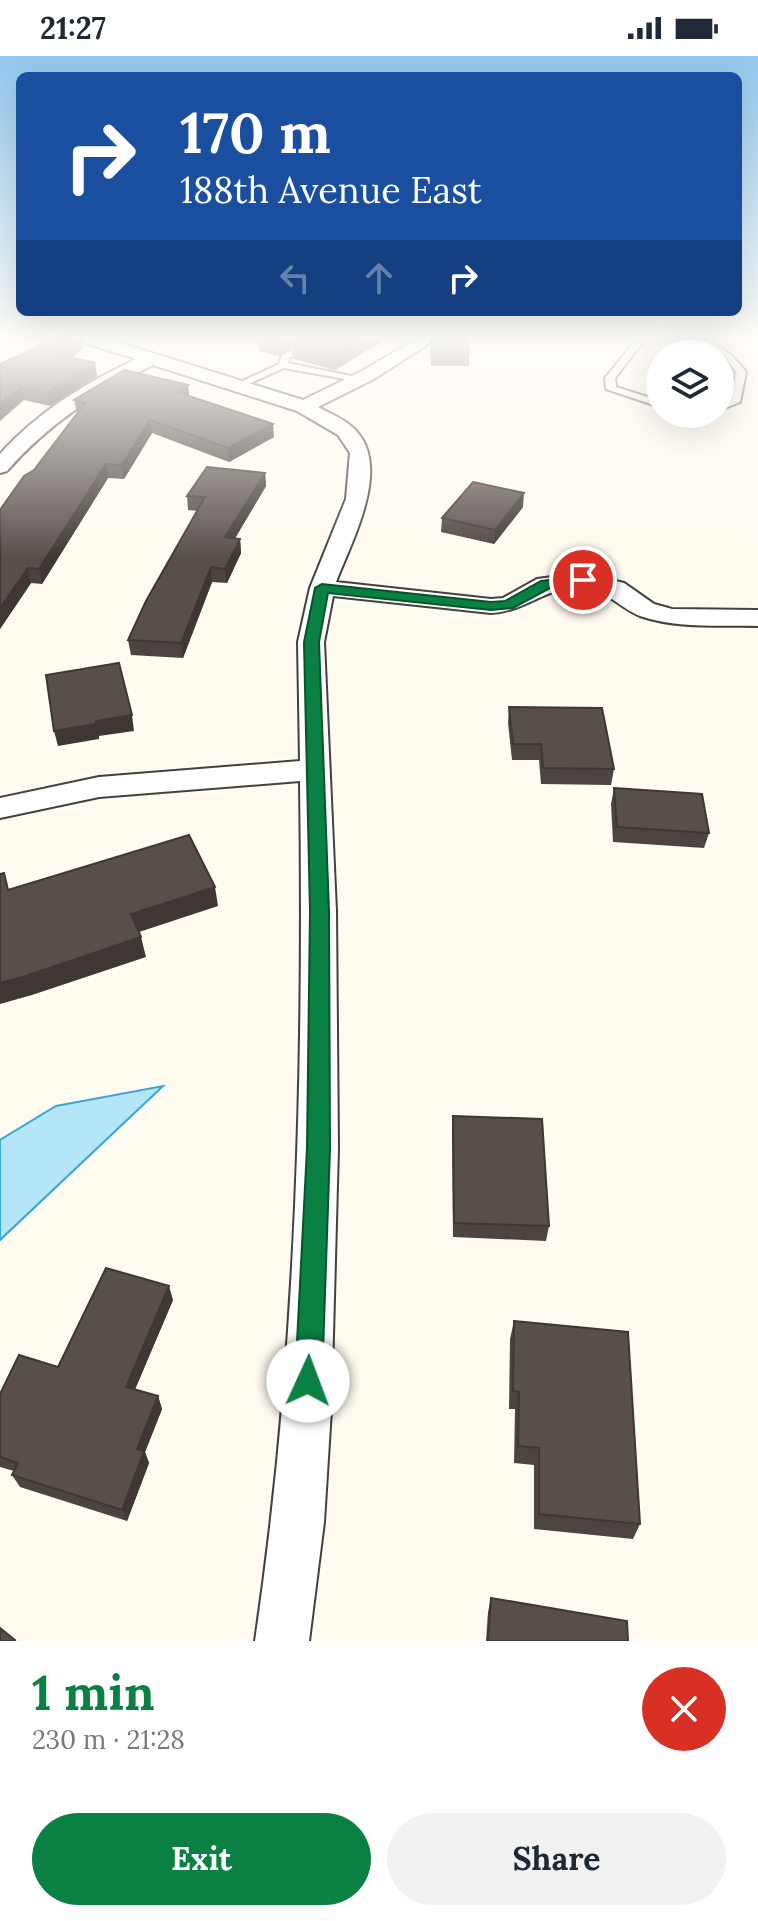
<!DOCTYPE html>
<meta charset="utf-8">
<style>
body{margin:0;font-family:Lora,serif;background:#f2f2f3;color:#1f2937;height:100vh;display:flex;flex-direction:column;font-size:30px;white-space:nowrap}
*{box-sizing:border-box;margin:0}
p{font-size:26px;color:#747a83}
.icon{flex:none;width:44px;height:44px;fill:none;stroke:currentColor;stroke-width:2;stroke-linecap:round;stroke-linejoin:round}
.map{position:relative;height:1585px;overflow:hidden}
.details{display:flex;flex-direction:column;background:#fff;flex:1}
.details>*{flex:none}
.hud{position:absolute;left:16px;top:16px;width:726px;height:244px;border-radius:12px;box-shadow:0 8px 32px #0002;background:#1a4fa0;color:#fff;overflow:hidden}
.controls{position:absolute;left:646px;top:284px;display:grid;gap:16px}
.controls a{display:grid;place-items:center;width:88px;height:88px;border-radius:50%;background:#fff;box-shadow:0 8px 32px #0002;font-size:40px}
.pin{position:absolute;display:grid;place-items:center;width:68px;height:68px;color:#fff;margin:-34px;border:4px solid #fff;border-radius:50%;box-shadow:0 2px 8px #0007}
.me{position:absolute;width:88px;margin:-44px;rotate:2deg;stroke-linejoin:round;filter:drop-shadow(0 0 6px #0008)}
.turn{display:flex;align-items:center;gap:28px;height:168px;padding:0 32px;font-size:36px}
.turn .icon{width:104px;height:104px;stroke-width:2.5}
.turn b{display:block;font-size:56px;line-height:68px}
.lanes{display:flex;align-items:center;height:76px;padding:0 32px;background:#0003;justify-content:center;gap:40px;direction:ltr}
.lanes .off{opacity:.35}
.round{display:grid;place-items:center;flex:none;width:84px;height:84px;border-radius:42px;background:#f2f2f3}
.head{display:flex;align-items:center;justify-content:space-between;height:136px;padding:0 32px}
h1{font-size:48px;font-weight:700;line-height:60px;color:#0b8043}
.button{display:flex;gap:16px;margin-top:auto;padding:16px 32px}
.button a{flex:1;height:92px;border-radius:48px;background:#0b8043;color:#fff;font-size:32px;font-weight:700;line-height:92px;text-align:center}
.button a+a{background:#f2f2f3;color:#1f2937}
.status{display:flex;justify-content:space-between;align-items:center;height:56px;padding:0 40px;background:#fff;direction:ltr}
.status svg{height:22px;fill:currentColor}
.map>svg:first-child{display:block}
</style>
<div class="status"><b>21:27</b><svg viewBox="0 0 49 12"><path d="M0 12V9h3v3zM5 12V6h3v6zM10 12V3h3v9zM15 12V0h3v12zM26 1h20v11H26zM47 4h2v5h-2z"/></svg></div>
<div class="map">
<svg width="758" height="1585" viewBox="0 0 758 1585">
<rect width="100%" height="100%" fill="#fffbf1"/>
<!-- water -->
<path fill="#b5e6f8" stroke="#3aa6d1" stroke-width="2" d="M163 1030 0 1184V1084L56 1050Z"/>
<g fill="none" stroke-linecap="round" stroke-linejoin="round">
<!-- service casing -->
<g stroke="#424242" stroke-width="4">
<g id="service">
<path d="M317 281H327L289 302 288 307 361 322V326L284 312 242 331 234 329 279 308 282 299Z"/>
<path d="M639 281H647L615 322 616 331 660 345V351L606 333 605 322Z"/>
<path d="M684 281C709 279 731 296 746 316L740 346 720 354V348L732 342 736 316 725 300Z"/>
</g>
</g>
<!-- minor casing -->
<g stroke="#424242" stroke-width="4">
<path id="minor" d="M76 281H101L303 344 362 315 420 281H439L374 323 318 351C329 357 342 362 351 370 395 406 352 484 336 526L491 543 503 542 537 523 583 517 624 527 654 548 672 553 758 554V570C719 569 678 573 640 560 620 552 608 535 585 532 550 527 528 555 491 557L333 540 324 586 336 855 338 1092 331 1354 324 1466 309 1585H255C297 1301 304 1012 300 725L99 741 0 762V742L99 721 300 705 298 586 310 532 346 443 350 397 338 379 297 355 153 309C96 337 49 367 7 415L0 417V398C39 355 84 328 136 303L79 285Z"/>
</g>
<!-- service -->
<use href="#service" fill="#fff" fill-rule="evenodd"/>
<!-- minor -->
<use href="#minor" fill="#fff" fill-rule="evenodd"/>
</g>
<!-- wall -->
<g fill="#4c4440">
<path d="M257 281H389L335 314 293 303 292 292 278 300 258 295Z"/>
<path d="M430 281 469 296V310H431Z"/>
<path d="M83 292 72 302 97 320 50 350 24 344 0 308Z"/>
<path d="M188 329 189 340 274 381 229 406 152 377 124 423 108 422 42 528 31 527 0 573 34 414 77 357 74 344Z"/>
<path d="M265 417 266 430 235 482 240 483 241 497 227 527 212 526 183 602 131 599 128 584 198 455 188 454 187 440Z"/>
<path d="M523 451 494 488 441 476 442 462Z"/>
<path d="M509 651 614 713 611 729 541 728 539 704H512L508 667Z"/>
<path d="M614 732 709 777 704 792 613 786 611 748Z"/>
<path d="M453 1060 549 1170 546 1185 453 1181 452 1075Z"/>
<path d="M173 1244 135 1333 158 1340 162 1353 145 1396 149 1407 127 1465 20 1431 12 1419 14 1415 0 1411V1338L58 1311Z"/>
<path d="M514 1265 640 1468 633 1483 534 1473V1409L514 1407 515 1353H509L510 1283Z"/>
<path d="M491 1542 628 1585H486L488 1556Z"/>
</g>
<!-- shaded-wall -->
<g fill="#3e3734">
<path d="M80 281H81L83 292 61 311 59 299Z"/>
<path d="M287 281H312L292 289V292L278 300V286Z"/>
<path d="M366 281H389L335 314V299Z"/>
<path d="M95 307 97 320 50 350 47 337Z"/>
<path d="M188 329 189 342 177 336Z"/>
<path d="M21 331 24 344 0 365V349Z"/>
<path d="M150 364 152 377 124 423 122 409Z"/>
<path d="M273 368 274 381 229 406 228 392Z"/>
<path d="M106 408 108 422 42 528 39 513Z"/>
<path d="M265 417 266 430 227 496 225 481Z"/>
<path d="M524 437 523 451 494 488 495 474Z"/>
<path d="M240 483 241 497 227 527 225 513Z"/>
<path d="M211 511 212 526 183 602 181 587Z"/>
<path d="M28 512 31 527 0 573V552Z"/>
<path d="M132 659 134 675 99 680V683L58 690 54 675 96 665Z"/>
<path d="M215 831 218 850 136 877 131 858Z"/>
<path d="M141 881 146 901 32 939 0 948V927Z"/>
<path d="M169 1230 173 1244 131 1343 126 1331Z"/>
<path d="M158 1340 162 1353 145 1396 149 1407 127 1465 122 1454 137 1393Z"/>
</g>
<!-- building -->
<g fill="#584f4b" stroke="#3e3734" stroke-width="2">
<path d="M60 281H80L59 299 95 307 47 337 21 331 0 349V308Z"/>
<path d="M257 281H287L278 286Z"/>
<path d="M308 281H366L335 299 292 289Z"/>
<path d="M431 281H468L469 296 431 295Z"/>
<path d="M124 314 188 329 177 336 273 368 228 392 150 364 122 409 106 408 39 513 28 512 0 552V454L24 420 34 414 85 347 74 344Z"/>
<path d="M207 411 265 417 225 481 240 483 225 513 211 511 181 587 128 584 146 545 205 441 187 440Z"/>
<path d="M473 426 524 437 495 474 442 462Z"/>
<path d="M119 607 132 659 96 665V668L54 675 46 619Z"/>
<path d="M509 651 602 652 614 713 543 712 541 688H513Z"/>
<path d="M614 732 702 738 709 777 617 771Z"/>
<path d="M189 779 215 831 131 858 141 881 26 920 0 927V818L4 817 8 834Z"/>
<path d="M453 1060 542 1063 549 1170 454 1167Z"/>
<path d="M106 1212 169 1230 126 1331 158 1340 137 1393 144 1395 122 1454 12 1419 18 1407 0 1401V1338L19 1299 58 1311Z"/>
<path d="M514 1265 628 1276 640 1468 539 1458V1392L518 1390 519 1336 513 1335Z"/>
<path d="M491 1542 627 1565 628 1585H488Z"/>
<path d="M0 1572 15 1584 14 1585H0Z"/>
</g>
<!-- sky -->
<linearGradient id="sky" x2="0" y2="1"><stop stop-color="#93c8ee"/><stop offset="0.56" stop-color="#fffdf9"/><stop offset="1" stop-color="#fffdf9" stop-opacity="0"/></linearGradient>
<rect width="758" height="502" fill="url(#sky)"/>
<!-- route -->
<path fill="#0b8043" stroke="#07532c" stroke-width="2" d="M583 520 590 524 588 527 550 532 513 552 491 554 328 537 319 586 329 855 330 1092 322 1325 318 1334 308 1338 299 1334 295 1325 307 1092 310 855 304 586 315 532 322 528 491 546 505 545 541 525Z"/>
</svg>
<div class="controls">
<a><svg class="icon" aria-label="layers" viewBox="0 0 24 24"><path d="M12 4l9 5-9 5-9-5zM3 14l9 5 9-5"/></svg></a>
</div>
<div class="pin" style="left:583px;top:524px;background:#d93025"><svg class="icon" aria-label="arrive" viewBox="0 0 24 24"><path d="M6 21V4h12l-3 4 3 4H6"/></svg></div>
<svg class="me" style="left:308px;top:1325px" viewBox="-20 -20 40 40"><circle r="19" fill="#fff"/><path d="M0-13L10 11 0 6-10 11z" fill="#0b8043"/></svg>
<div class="hud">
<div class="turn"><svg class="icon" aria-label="right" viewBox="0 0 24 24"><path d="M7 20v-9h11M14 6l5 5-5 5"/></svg><div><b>170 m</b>188th Avenue East</div></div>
<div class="lanes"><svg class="icon off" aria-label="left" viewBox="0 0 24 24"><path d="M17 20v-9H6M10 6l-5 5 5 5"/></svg><svg class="icon off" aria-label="ahead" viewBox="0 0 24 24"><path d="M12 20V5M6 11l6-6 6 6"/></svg><svg class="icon" aria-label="right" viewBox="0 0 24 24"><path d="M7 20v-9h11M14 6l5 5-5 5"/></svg></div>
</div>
</div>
<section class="details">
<div class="head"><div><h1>1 min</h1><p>230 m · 21:28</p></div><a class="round" style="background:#d93025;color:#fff"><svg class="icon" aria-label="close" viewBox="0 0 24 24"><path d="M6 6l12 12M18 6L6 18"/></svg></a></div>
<div class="button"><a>Exit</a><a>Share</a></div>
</section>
